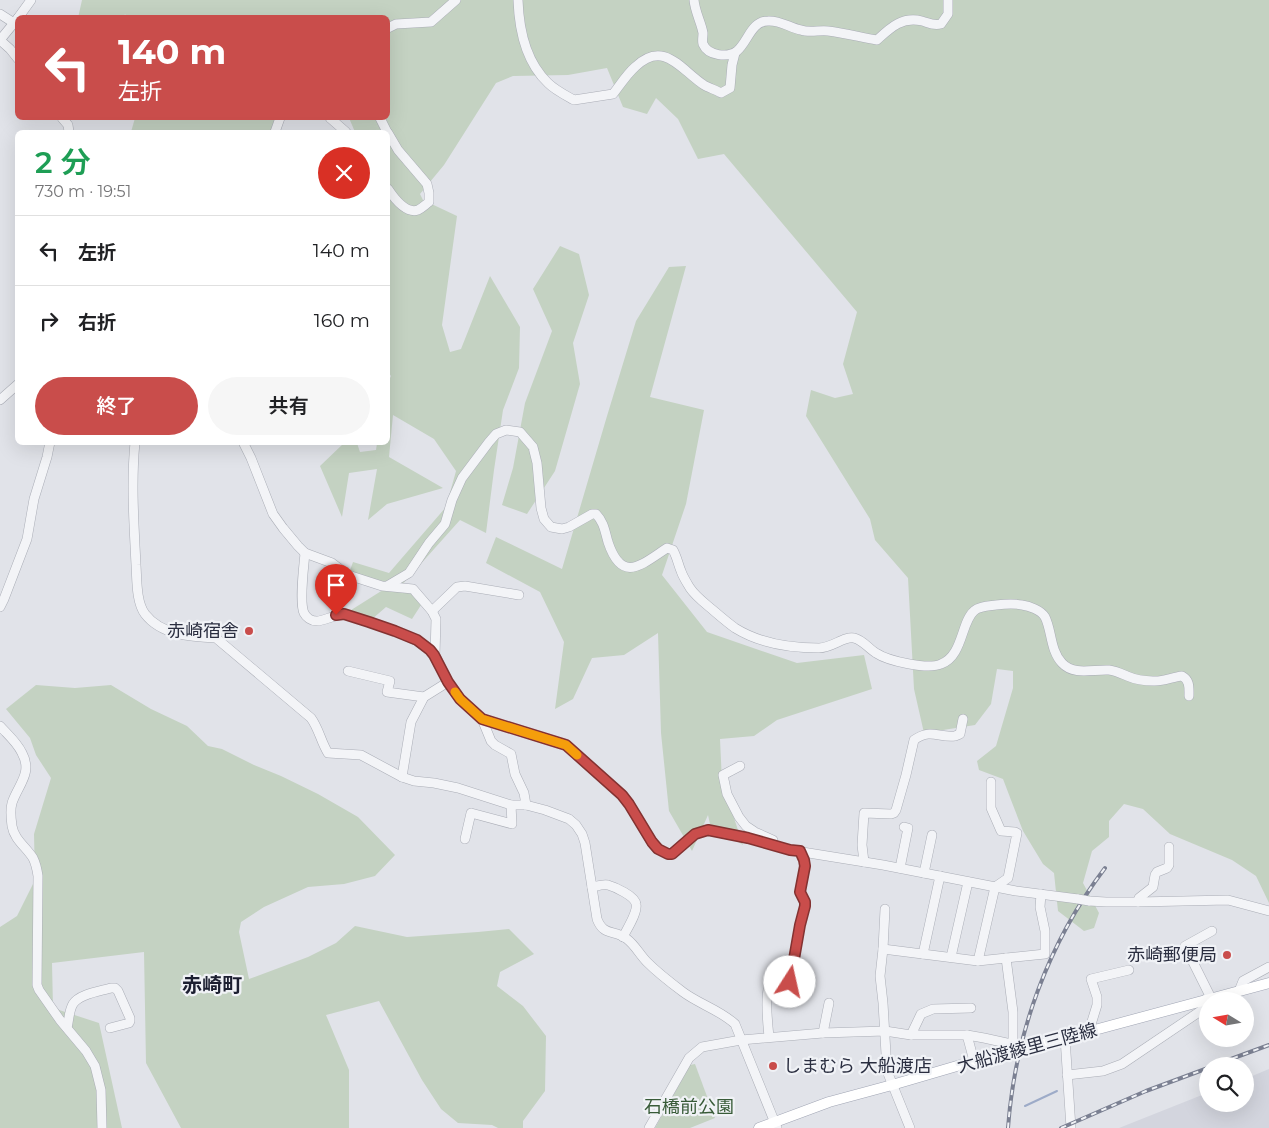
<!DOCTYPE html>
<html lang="ja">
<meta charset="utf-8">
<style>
body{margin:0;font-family:Montserrat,"Noto Sans JP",sans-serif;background:#f6f6f6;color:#202124;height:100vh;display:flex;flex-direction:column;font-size:19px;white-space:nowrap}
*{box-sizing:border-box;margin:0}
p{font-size:16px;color:#757577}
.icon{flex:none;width:28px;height:28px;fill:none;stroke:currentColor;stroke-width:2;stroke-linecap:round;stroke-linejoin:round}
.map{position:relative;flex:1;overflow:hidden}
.sheet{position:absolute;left:15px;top:130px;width:375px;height:315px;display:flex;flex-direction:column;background:#fff;border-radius:8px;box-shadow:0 5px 20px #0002}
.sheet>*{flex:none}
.banner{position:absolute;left:15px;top:15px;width:375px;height:105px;border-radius:8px;box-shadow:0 5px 20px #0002;background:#c94d4b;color:#fff;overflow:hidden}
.needle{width:32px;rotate:281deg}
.buttons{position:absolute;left:1199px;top:992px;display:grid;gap:10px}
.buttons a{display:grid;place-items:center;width:55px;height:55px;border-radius:50%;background:#fff;box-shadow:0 5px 20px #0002;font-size:25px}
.pin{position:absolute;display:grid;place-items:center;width:42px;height:42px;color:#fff;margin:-51px -21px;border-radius:50% 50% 50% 0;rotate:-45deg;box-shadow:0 0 5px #0007}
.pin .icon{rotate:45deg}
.me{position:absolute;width:55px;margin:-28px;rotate:10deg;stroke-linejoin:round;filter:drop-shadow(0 0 4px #0008)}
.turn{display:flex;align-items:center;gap:18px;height:105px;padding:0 20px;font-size:22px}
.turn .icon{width:65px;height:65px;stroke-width:2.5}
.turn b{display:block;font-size:35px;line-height:42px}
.round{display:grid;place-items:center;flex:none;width:52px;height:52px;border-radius:26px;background:#f6f6f6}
.head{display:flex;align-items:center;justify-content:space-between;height:85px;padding:0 20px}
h1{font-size:30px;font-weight:600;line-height:38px;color:#1e9e55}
.action{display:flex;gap:10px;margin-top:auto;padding:10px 20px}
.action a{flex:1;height:58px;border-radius:30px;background:#c94d4b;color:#fff;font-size:20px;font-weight:600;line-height:58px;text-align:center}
.action a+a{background:#f6f6f6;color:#202124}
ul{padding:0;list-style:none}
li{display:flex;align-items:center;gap:15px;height:70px;padding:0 20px;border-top:1px solid #e0e0e0}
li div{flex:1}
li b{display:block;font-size:19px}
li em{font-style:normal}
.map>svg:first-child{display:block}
</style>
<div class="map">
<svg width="1269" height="1128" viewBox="0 0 1269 1128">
<rect width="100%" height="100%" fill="#e1e3e9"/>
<!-- built -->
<path fill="#d3d5de" d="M1269 1069V1128H1119L1207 1093 1208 1104H1245V1079Z"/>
<!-- green -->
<g fill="#c4d2c2">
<path d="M82 0H1269V903L1256 876 1232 860 1170 834 1143 809 1124 804 1109 821V837L1092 851 1083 883 1099 913 1094 928 1084 931 1058 911 1054 873 1043 864 1023 831 1011 800 1003 779 979 770 977 761 996 746 1013 688V671L997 669 991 704 975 725 924 733 914 689 908 578 875 540 870 519 806 416 811 390 835 398 853 394 843 364 857 312 724 154 698 159 678 119 656 98 647 114 623 107 607 68 568 75 513 76 496 83 444 165 420 194 423 200 457 216 442 325 450 352 461 349 490 276 520 327 519 368 503 410 494 470 486 533 460 520 401 586 423 602 412 619 386 607 371 620 348 612 386 588 348 576 353 562 389 573 446 507 456 471 434 439 393 415 389 457 443 488 387 504 368 520 377 469 349 473 342 517 320 466 344 443H357L360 452 376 450 377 443 388 442V382L391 376 388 372V178L390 175 388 170V132H355L349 118H388V18H127L125 14 124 17 78 18Z"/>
<path d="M135 118H285L279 132H131Z"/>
<path d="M560 246 579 254 589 295 573 343 580 384 555 471 527 514 502 505 513 468 525 403 552 331 533 289Z"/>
<path d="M686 266 650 397 704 410 686 504 662 575 707 632 797 663 864 655 872 689 777 720 754 736 720 739 722 782 743 845 710 824 708 815 692 851 669 811 661 733 658 633 624 655 592 658 573 699 555 709 564 642 540 592 486 563 496 537 562 569 607 416 636 321 669 267Z"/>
<path d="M36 685 75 688 111 685 151 709 187 726 208 746 222 749 254 765 281 776 318 794 358 817 395 855 375 876 344 884 308 887 264 907 241 922 239 932 249 979 308 957 336 943 355 926 407 937 478 932 509 929 534 954 500 972 497 986 523 1006 546 1036 545 1091 523 1121V1128H498L492 1125 458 1123 441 1109 422 1080 379 1001 326 1015 349 1070V1128H181L146 1063 144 952 52 963 53 1008 99 1023 122 1128H0V927L17 916 35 880 34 834 51 778 36 755 30 738 6 709Z"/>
<path d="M695 1064 715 1118 690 1128H655L690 1065Z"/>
</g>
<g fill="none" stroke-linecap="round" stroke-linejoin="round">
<!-- stream -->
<path stroke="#9dabc8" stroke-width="2" d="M1025 1106 1057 1091"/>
<!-- minor casing -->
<g stroke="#aaadb6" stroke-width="10">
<g id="minor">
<path d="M518 0C519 29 526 62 548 83 555 90 565 95 574 100L613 94C620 85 627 74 635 67 664 39 681 70 704 85 709 88 716 90 721 93L730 88 732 65 735 53"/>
<path d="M694 0C695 12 701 22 703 33 703 37 702 41 703 44 708 56 728 58 737 51 748 42 751 21 768 21 780 20 790 28 801 30 809 33 819 30 828 31 844 33 860 37 877 40 890 28 902 16 922 21 929 23 933 26 941 24L948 14V0"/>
<path d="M0 14 14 23"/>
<path d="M18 18 31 0"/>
<path d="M388 28 396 24 431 22 456 0"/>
<path d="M0 40 18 18"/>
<path d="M0 40 10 49 18 59"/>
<path d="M62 118 68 125 69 132"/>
<path d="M330 118 346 132"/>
<path d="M380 118 387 132"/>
<path d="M275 132 280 118"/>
<path d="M388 133 398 150 427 184 429 193V202C425 205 422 208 418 210 406 214 394 198 388 189"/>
<path d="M0 400 18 384"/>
<path d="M135 442C131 484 134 524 136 565 137 579 136 602 145 614 161 635 191 637 216 638L311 718C319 729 321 742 328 753L361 755 402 777 414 781 434 783 458 788 511 805H526L545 810 569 819 576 825 582 834 585 843 597 919C604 937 614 929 627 939 635 945 640 955 647 962 658 973 671 983 683 992 699 1004 720 1010 735 1024L777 1128"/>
<path d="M243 442 251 458 273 514 283 528 298 546 305 553 332 563 348 575 382 586 413 589 432 611 436 619 435 655"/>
<path d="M305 553C304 565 299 602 304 613 306 617 311 621 317 621 323 621 335 615 344 614L395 631 417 641 430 650 435 655 448 682 460 699 482 719 566 745 622 795 629 804 652 843 657 849 669 854H672L695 834 708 830 748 838 790 850 883 865 1016 891 1078 899"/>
<path d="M387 586 409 573 429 543 445 524 452 500 462 478 489 442 496 434 506 430 520 432 533 447 537 463 541 508 544 519 551 527 562 529 569 527 592 514H596C604 522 605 532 608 542 622 584 641 565 667 548L673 550C677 557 678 564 681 571 683 577 687 583 690 588 696 597 706 604 714 611 721 617 728 623 735 628 759 643 791 648 819 648 832 648 844 636 854 638 863 640 869 649 876 653 888 661 928 670 941 664 963 656 961 622 974 611 979 606 989 606 996 605 1004 604 1013 603 1022 605 1029 606 1041 610 1045 617 1052 631 1050 650 1062 663 1074 676 1093 669 1109 670 1116 671 1120 673 1127 676 1134 679 1145 681 1153 681 1163 682 1172 677 1182 676 1190 680 1189 688 1189 696"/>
<path d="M0 607 4 599 27 539 34 499 47 457 50 442"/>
<path d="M432 611 457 587 465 586 519 595"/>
<path d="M348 671 390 681 387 692 424 697"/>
<path d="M482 719 491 741 495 745 511 754 515 774 524 793 526 805"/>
<path d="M0 726C7 734 17 742 22 753 33 773 18 785 12 803 10 810 11 819 12 826 14 839 26 847 33 858 36 864 37 869 38 876L37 985 39 990 60 1020 86 1051 95 1066 101 1090 102 1128"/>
<path d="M740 766 723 775 727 794 739 817 746 826 755 832 773 840"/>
<path d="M402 777 411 722 424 697 448 682"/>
<path d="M465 839 471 813 512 824 511 805"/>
<path d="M864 862 862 845 864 813 891 814 894 813 896 810 906 775 914 740C931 728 938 738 955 736L960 734 963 719"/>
<path d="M900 868 908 828 904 827"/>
<path d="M924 873 932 835"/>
<path d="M592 887C597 886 603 884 608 885 615 887 635 896 636 904 638 912 627 929 623 937"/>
<path d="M1089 901 1106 902H1138L1228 900 1269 911"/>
<path d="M1138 902 1139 898 1153 887 1155 875 1157 872 1167 868 1169 865V847"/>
<path d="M883 949 885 909"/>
<path d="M923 954 940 876"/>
<path d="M951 957 968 882"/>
<path d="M978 961 995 887 1008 878 1017 833 1015 832 1001 831 991 808V782"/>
<path d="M1239 991 1243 981 1269 967"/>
<path d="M1211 998 1185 946 1212 931"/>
<path d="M67 1028C69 1020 69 1010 73 1004 79 994 101 991 111 988H115L118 991 130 1018V1021L129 1023 110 1028"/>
<path d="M1089 1031 1097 1005V997L1091 979 1129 970"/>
<path d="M823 1033 829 1003"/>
<path d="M911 1035 921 1014 933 1009 971 1008"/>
<path d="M967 1035 984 1038 1011 1044 1013 1041V1012L1006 958"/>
<path d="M769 1037C768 1027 764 991 770 984 774 980 785 983 790 982L800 925 805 906V902L800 892 805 866 804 860 800 851"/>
<path d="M1065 1038 1071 1128"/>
<path d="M1067 1075 1103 1071 1122 1064 1202 1010 1206 1005V999"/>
<path d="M649 1128 689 1058 702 1047 741 1040 823 1033 885 1031 911 1035H967L974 1061"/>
<path d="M910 1128 887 1071 883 1003 880 976 883 949 978 961 1045 954V931L1040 907 1041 894"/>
</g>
</g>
<!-- major casing -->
<g stroke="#a0a5b4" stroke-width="11">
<path id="major" d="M759 1128 829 1102 892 1085 974 1061 1065 1038 1269 983"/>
</g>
<!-- minor -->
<use href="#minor" stroke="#f3f4f7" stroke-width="9"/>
<!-- major -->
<use href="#major" stroke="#fff" stroke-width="10"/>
<!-- rail casing -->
<g stroke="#7b8092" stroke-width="4">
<g id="rail">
<path d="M1212 1066 1269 1045"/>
<path d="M1008 1128C1015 1034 1048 943 1105 868"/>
<path d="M1061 1128 1146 1091 1208 1068"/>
</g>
</g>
<!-- rail -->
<use href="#rail" stroke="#f0f2f6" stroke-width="2" stroke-dasharray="5.5" stroke-linecap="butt"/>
<!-- minor-bridge casing -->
<g stroke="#aaadb6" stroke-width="10" stroke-linecap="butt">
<path id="minor-bridge" d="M1078 899 1089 901"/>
</g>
<!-- minor-bridge -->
<use href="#minor-bridge" stroke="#f3f4f7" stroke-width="9"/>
</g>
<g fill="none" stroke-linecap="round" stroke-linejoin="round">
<!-- route casing -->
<g stroke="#833231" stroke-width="12">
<path id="route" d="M336 615 344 614 369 622 395 631 417 640 430 650 434 655 448 682 460 699 482 719 566 745 622 795 629 804 652 842 658 849 668 854H672L695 834 708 830 748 838 790 850 800 851 804 860 805 866 800 892 805 902V906L800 925 790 982"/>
</g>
<!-- route -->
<use href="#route" stroke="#c94d4b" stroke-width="9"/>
<!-- slow -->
<path stroke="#f59e0b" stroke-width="9" d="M455 692 460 699 482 719 566 745 577 755"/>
</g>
<!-- markers -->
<g fill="#c94d4b" stroke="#f0f2f6" stroke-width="2">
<circle cx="249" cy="631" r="5"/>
<circle cx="1227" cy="955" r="5"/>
<circle cx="773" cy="1066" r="5"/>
</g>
<g text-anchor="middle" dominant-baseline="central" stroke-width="4.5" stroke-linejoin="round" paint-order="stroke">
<!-- poi labels -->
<g font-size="18" fill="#2a2e40" stroke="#f0f2f6" text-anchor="end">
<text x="239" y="631">赤崎宿舎</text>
<text x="1217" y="955">赤崎郵便局</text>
<text x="783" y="1066" text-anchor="start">しまむら 大船渡店</text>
</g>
<!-- street labels -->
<g font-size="18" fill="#2a2e40" stroke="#f0f2f6">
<text transform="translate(1027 1048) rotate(-15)">大船渡綾里三陸線</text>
</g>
<!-- park labels -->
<g font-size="18" fill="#385b38" stroke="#f0f2f6">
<text x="689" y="1107">石橋前公園</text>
</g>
<!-- quarter labels -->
<g font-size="20" font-weight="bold" fill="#1c1f31" stroke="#f0f2f6">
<text x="212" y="985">赤崎町</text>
</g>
</g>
</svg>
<div class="buttons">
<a><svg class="needle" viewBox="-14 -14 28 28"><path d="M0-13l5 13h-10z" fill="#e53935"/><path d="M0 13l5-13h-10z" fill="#757577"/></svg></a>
<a><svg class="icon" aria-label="search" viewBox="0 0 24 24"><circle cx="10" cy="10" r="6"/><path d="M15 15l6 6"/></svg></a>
</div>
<div class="pin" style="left:336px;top:615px;background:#d93025"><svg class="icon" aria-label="arrive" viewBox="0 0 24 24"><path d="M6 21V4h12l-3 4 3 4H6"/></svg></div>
<svg class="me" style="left:790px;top:982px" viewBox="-20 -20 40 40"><circle r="19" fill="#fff"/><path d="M0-13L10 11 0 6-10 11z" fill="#c94d4b"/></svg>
<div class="banner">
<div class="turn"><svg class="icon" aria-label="left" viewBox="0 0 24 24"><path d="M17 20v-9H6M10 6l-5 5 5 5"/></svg><div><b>140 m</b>左折</div></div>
</div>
<section class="sheet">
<div class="head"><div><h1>2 分</h1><p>730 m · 19:51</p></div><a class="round" style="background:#d93025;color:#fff"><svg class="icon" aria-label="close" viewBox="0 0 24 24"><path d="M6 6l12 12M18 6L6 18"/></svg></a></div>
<ul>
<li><svg class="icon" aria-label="left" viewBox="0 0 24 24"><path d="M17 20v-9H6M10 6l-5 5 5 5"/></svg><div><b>左折</b></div><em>140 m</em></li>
<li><svg class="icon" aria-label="right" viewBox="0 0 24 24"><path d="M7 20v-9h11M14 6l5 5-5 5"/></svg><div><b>右折</b></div><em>160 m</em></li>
</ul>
<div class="action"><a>終了</a><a>共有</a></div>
</section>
</div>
